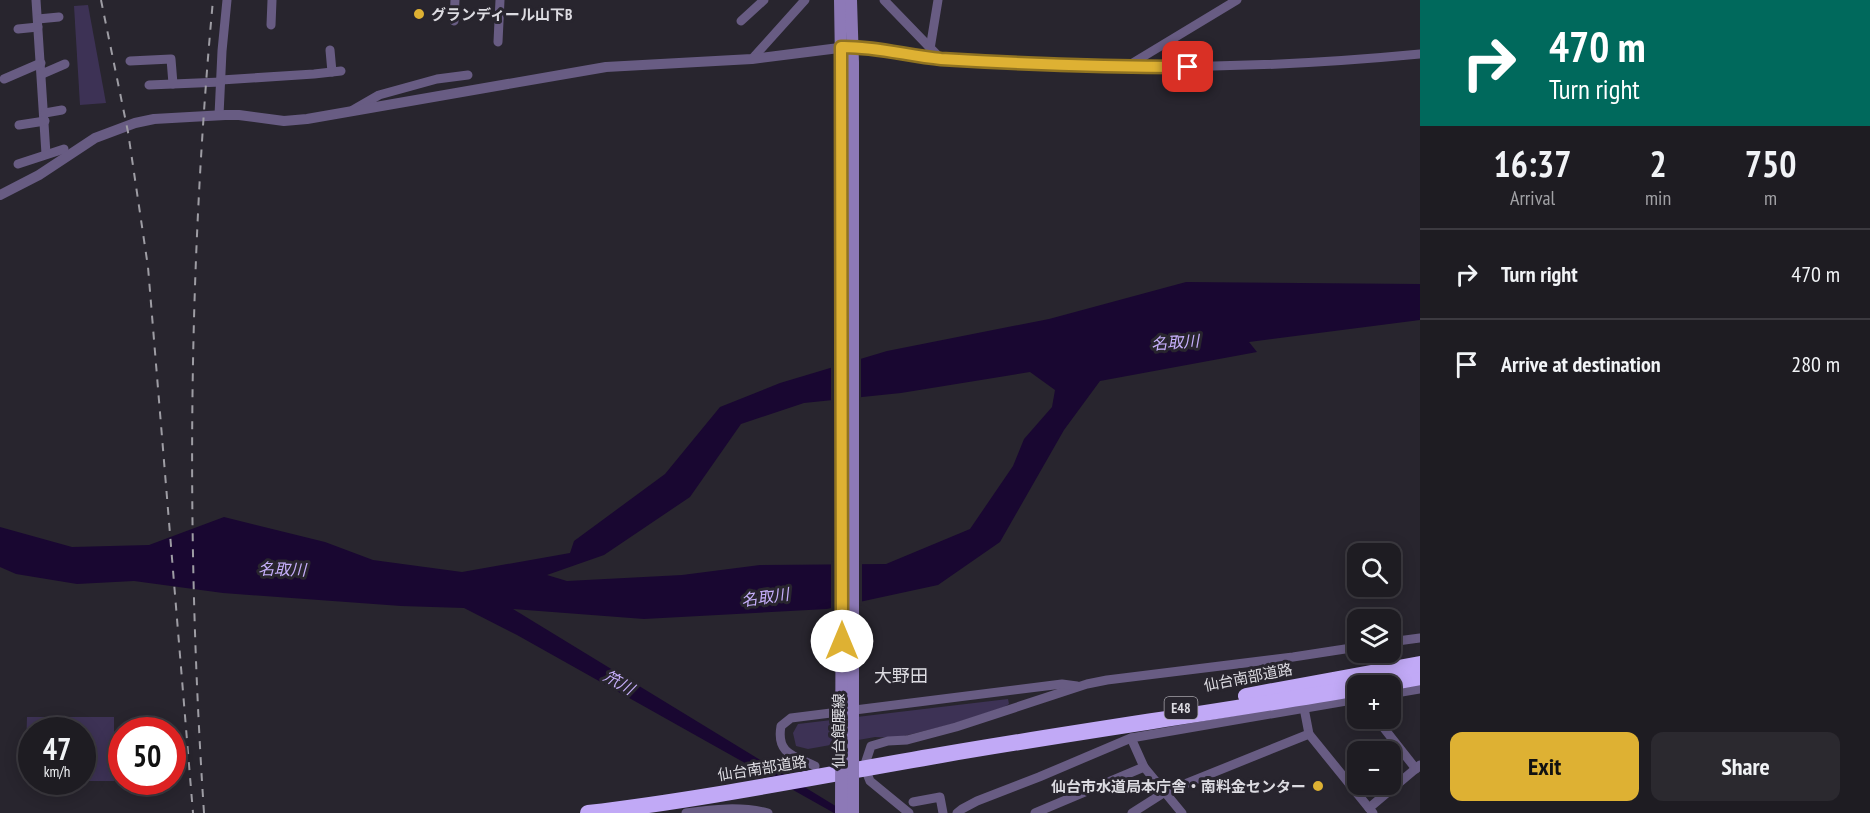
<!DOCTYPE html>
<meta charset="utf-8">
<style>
body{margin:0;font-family:"PT Sans Narrow","Noto Sans JP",sans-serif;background:#2b292f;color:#f1f3f6;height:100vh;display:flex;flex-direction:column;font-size:22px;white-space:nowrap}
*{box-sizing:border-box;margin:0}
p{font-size:20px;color:#a1a1a5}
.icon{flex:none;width:33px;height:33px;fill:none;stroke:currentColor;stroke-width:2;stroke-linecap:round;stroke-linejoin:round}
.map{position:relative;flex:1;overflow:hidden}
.panel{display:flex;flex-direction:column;background:#1e1c22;width:450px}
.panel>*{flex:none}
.banner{background:#00695c;color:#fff;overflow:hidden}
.controls{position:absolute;left:1347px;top:543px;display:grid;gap:12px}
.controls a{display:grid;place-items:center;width:54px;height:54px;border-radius:12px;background:#1e1c22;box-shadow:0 3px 15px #0003,0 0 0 2px #3c3a40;font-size:30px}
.speed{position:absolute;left:18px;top:717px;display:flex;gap:12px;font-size:30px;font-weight:700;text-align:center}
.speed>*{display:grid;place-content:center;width:78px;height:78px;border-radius:50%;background:#1e1c22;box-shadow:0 3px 15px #0003,0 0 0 2px #3c3a40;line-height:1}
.speed small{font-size:15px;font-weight:400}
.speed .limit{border:9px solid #d22;background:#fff;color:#111}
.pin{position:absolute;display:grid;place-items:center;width:51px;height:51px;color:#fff;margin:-26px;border-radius:12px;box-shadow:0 3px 9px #0006}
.me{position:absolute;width:66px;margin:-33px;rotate:0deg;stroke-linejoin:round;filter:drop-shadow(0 0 4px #0008)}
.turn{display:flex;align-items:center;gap:21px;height:126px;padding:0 30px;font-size:27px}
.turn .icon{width:78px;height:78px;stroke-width:2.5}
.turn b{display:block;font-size:42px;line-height:51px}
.eta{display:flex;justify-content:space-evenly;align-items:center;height:102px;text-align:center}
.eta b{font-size:36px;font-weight:600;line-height:42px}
.action{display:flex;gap:12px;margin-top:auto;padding:12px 30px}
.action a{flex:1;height:69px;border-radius:12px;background:#deb133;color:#111;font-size:24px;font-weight:600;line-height:69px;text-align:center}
.action a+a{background:#2b292f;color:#f1f3f6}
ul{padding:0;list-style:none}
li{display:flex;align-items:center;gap:18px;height:90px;padding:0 30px;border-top:2px solid #3c3a40}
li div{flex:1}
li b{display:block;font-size:22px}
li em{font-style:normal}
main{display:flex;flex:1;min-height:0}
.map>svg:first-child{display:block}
</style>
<main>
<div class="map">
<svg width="1420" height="813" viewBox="0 0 1420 813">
<rect width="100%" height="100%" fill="#28252e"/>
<!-- green -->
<g fill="#3d3255">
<path d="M88 5 106 103 80 105 74 6Z"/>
<path d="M1008 699 1009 704 1004 707 952 724 896 738 875 737 808 749 796 746 793 733 798 724Z"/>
<path d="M27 717H114V781H83L82 730H32L31 781H25Z"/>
</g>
<!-- water -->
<path fill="#190731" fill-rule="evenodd" d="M1186 282 1420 284V320L1249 342 1257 352 1100 381 1064 430 1000 542 938 585 827 609 644 619 513 609 847 813H834L517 635 464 608 401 606 223 593 134 581 77 584 16 574 0 567V527L72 547 149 545 224 517 325 542 373 560 462 572 570 553 574 541 665 474 720 407 780 383 887 351 1049 319ZM1030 372 1055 390 1052 407 1024 439 1013 466 970 529 886 564 760 565 682 575 567 581 547 575 604 555 690 497 741 424 804 403 901 393Z"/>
<!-- pier -->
<g fill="#28252e">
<path d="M861 356V400L831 403V365Z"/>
<path d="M862 561V605L831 612V562Z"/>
</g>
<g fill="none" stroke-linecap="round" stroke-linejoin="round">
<!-- minor -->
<g stroke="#685c83" stroke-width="9">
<path d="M36 0 46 154"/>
<path d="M884 0 940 58"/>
<path d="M38 19 59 17"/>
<path d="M454 21 455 0"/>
<path d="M741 21 764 0"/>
<path d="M271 25 272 0"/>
<path d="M18 29 38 27"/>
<path d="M498 42 500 0"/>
<path d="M852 47C876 50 900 55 924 57 1089 71 1255 70 1420 54"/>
<path d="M930 49 938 0"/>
<path d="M330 50 332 72"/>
<path d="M752 59 805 0"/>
<path d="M130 61 171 59 173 84"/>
<path d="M1126 67 1237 0"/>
<path d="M42 74 65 64"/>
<path d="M4 79 41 63"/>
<path d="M221 80 314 74 341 71"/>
<path d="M149 85 221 82"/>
<path d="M353 110 379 95 437 79 468 75"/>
<path d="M45 113 62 110"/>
<path d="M219 115 222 51 227 0"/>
<path d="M19 125 45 121"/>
<path d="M18 164 64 149"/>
<path d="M1390 642 1420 638"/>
<path d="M1390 694 1420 689"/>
<path d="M1304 708 1309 734 1373 813"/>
<path d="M1381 718 1383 727 1416 769"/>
<path d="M1131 738 1144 767 1182 813"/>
<path d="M866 761 871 746 888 741 907 740 956 727 1087 684 1107 680 1293 657 1358 647"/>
<path d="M815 766C794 756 776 754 781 726L791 718 1062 684 1077 686"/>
<path d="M868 776 870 781 909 813"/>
<path d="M913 802 940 797 943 813"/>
<path d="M1369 808 1420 765"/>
<path d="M686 813C713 809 741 806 768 813"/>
<path d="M957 813 962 809 977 801 1039 777 1131 738 1358 699"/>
<path d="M1035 813 1144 767"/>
<path d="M1132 813 1165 792 1309 734"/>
</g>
<!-- tertiary -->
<path stroke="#685c83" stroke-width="10" d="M0 195 39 175 95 138 135 123 154 119 225 115H239L284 121 307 119 606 67 752 59 847 47"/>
<!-- secondary -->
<g stroke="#8d79b7" stroke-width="12">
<path d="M840 0 841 63"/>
<path d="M851 0 853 63"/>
</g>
<!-- motorway -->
<g stroke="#c1a9f6" stroke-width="16">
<path d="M1372 686 1420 677"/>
<path d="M1246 696 1420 664"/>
<path d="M588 813C706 799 824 775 941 755 1080 731 1219 712 1358 688"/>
</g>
<!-- rail -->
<g stroke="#9e9da4" stroke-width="2" stroke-dasharray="8 8" stroke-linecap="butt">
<path d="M101 0 128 132 148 267 193 813"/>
<path d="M204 813C186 542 188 270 213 0"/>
</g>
<!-- secondary-bridge -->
<g stroke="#8d79b7" stroke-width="12">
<path d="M853 63V813"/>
<path d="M841 813 842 460 841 63"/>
</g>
</g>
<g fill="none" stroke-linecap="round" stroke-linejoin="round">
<!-- route casing -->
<g stroke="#907321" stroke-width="15">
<path id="route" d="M842 641 841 47C874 46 908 56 941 59 1023 64 1105 67 1188 67"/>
</g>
<!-- route -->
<use href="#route" stroke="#deb133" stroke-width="10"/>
</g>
<!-- markers -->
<g fill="#deb133" stroke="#28252e" stroke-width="2">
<circle cx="419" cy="14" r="6"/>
<circle cx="1318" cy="786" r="6"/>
</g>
<g text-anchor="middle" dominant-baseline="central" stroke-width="6" stroke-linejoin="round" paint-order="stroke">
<!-- shield labels -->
<rect fill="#28252e" stroke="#a6a4ab" stroke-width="1.5" x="1164.5" y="697" width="33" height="22" rx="4.5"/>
<g font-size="14" font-weight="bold" fill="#dcdbe1">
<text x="1181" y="708">E48</text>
</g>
<!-- poi labels -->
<g font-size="15" font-weight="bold" fill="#dcdbe1" stroke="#28252e" text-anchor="start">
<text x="431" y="14">グランディール山下B</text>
<text x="1306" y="786" text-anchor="end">仙台市水道局本庁舎・南料金センター</text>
</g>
<!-- street labels -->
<g font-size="15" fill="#dcdbe1" stroke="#28252e">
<text transform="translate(1248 677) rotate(-11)">仙台南部道路</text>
<text transform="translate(838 731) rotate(-90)">仙台館腰線</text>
<text transform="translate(762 768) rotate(-9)">仙台南部道路</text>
</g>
<!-- water labels -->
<g font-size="16" font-style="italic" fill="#c6affb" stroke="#28252e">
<text transform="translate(1175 342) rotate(-4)">名取川</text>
<text transform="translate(282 569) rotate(1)">名取川</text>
<text transform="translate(765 597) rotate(-8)">名取川</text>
<text transform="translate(619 682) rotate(30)">笊川</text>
</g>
<!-- quarter labels -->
<g font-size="18" fill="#dcdbe1" stroke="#28252e">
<text x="901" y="675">大野田</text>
</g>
</g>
</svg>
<div class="controls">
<a><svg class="icon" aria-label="search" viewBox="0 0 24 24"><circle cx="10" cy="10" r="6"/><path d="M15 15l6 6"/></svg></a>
<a><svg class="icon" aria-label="layers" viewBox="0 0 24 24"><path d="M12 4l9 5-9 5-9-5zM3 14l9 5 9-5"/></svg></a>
<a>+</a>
<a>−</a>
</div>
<div class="speed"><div>47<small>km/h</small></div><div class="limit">50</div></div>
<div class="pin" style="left:1188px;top:67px;background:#d93025"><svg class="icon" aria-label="arrive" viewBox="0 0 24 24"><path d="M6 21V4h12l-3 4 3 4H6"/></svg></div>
<svg class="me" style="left:842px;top:641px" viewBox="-20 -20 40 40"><circle r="19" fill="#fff"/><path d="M0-13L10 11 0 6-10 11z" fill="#deb133"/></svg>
</div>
<section class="panel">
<div class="banner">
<div class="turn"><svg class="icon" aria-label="right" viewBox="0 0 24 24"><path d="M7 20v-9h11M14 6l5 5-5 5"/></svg><div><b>470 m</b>Turn right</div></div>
</div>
<div class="eta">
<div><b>16:37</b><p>Arrival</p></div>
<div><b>2</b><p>min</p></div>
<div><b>750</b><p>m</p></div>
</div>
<ul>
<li><svg class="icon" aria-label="right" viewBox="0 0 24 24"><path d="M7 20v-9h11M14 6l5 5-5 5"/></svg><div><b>Turn right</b></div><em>470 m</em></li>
<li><svg class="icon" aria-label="arrive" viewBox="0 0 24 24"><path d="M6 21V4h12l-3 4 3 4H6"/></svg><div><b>Arrive at destination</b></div><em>280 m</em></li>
</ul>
<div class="action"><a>Exit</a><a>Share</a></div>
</section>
</main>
